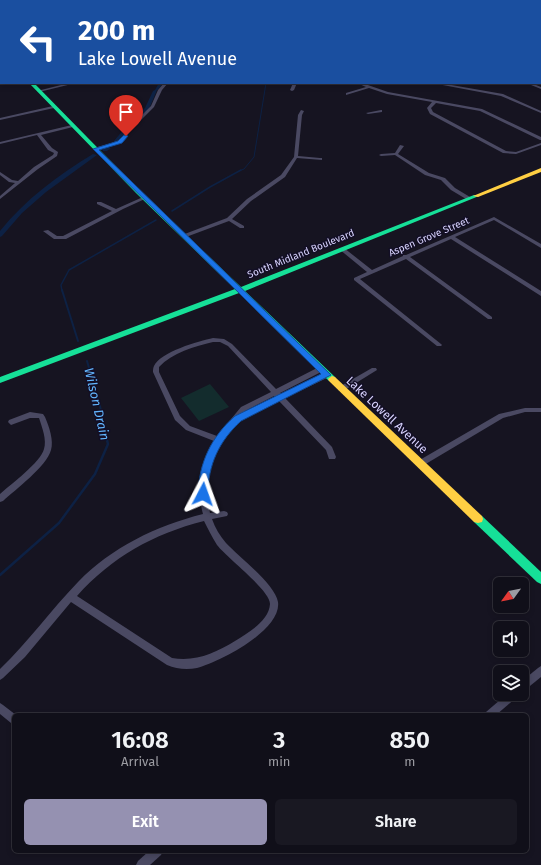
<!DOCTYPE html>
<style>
body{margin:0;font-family:"Fira Sans",sans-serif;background:#191822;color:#f1f3f6;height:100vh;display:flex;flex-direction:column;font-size:15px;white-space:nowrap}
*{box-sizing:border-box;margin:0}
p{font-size:13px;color:#9c9ca2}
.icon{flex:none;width:22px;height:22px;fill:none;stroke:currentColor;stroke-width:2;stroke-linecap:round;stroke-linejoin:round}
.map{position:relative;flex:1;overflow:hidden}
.details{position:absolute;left:12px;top:713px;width:517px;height:140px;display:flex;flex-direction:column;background:#100f19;border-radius:6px;box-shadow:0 2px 6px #0003,0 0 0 1px #302f38}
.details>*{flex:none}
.top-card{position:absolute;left:0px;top:0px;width:541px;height:84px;box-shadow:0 2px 6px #0003,0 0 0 1px #302f38;background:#1a4fa0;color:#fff;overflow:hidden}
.needle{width:26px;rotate:237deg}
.fabs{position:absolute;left:493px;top:577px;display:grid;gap:8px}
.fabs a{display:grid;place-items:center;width:36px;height:36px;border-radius:6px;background:#100f19;box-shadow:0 2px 6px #0003,0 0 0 1px #302f38;font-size:20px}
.pin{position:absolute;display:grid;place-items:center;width:34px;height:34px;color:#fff;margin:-41px -17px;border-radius:50% 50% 50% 0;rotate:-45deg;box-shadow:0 0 4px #0007}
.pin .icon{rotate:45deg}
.me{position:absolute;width:44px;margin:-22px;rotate:4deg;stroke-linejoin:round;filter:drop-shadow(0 0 3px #0008)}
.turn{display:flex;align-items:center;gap:14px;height:84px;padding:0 12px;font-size:18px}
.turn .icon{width:52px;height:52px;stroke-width:2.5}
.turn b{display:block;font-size:28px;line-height:34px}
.eta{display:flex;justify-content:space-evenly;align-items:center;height:68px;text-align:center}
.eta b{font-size:24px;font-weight:600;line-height:28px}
.primary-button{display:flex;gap:8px;margin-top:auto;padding:8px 12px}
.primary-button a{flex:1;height:46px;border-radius:6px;background:#9591b1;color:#fff;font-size:16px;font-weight:600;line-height:46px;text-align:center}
.primary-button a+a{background:#191822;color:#f1f3f6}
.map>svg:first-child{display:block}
</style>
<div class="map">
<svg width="541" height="865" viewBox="0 0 541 865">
<rect width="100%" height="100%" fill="#161421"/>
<!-- green -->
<path fill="#132c2d" d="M210 384 229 407 199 421 181 398Z"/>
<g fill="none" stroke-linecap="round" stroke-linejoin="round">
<!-- stream-far3 -->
<g stroke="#0d2144" stroke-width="1">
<path d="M243 0 245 1"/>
<path d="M239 171 244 169 254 157 266 83"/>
</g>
<!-- stream-far2 -->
<g stroke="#0d2144" stroke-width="1.5">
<path d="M172 211 210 187 241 170"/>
<path d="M62 291 61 285 69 270 156 220"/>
</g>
<!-- stream-far1 -->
<g stroke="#0d2144" stroke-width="2">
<path d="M62 290 78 341"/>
<path d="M87 361 100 406 107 441"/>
</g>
<!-- stream -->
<path stroke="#0d2144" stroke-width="2.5" d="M0 575 59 523 95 474 108 444 107 440"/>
<!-- canal -->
<g fill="#0d2144" fill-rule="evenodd">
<path d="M159 83H163L158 90H157L149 109 136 122H132V120L145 108 153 91 155 90Z"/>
<path d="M129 123 133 124 118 143H114V141Z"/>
<path d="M107 147 111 148 107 151H103V149Z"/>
<path d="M93 154 97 155 46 192 22 213 2 236 0 237V231C26 199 58 175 93 154Z"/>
</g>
<!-- street -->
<g fill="#4a4962" fill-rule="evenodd">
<rect x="51" y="0" width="3" height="1"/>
<rect x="153" y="0" width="2" height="1"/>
<rect x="540" y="3" width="1" height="2"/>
<rect x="540" y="16" width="1" height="2"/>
<rect x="540" y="28" width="1" height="2"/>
<path d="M0 31H1L0 34Z"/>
<path d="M1 82 4 83 0 85V83Z"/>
<path d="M69 83H76L39 92 37 91Z"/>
<path d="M164 83H168L162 90 154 107 130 131 121 143 94 150V148L119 141 128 129 151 106 158 90Z"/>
<path d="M293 83H297L294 90 292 91 290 90Z"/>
<path d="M357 83H362L388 92 482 109 541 137V140H540L480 111 436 103 431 108 433 112 506 151 516 152 541 143V145L516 154 503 153 430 114 427 108 432 102 387 94 369 88 346 95V93L366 87Z"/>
<path d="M432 83H440L503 94 541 111V113L501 96Z"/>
<path d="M526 83H531L541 87V89Z"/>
<path d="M53 106 55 107 54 108 0 120V118Z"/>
<path d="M301 110 304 111 302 115 298 156 320 158H322V160L297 158 285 177 251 201 232 219 244 226V228H240L229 221 186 237H182V235L227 218 247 199 281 175 294 157 298 115Z"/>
<path d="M381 110H382V112L368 114 366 113Z"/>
<path d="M72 125H73V127L41 135 52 148 58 152 57 156 38 169 0 199V196L15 183 9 182 0 175V172L12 180 18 181 34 167 53 155 54 153 48 150 37 135 0 144V142Z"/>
<path d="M400 145 404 146 398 154 429 173 445 178 455 188 470 197V199H466L451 190 441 180 425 175 395 155 381 156 379 155 381 154 395 153Z"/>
<path d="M143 197 147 198 123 209 66 239H54L43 231 48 230 57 236H63L112 211 97 204V202H101L116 209Z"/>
<path d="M494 217 541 244V248L494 220 455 237 541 291V296L451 239 410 257 492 317V319H488L406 259 360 279 441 344 442 345 441 346H437L354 280V278L367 272 339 249 340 248H344L372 270 403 256V255H406Z"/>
<path d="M213 338 224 339 232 344 276 389 319 367H323L324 369 323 371 280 393 281 394 325 373H327L330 375 329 377 285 398 332 447 336 457 335 459H329L326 450 279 401 239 420 217 448 212 458 209 470 207 483V496L210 513 224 511 227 512 228 514 227 516 212 519C215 528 220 536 226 543 239 557 275 584 278 602 282 630 220 662 197 668 187 670 176 669 167 665L71 602 25 657 3 678 0 680V669C28 642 51 610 78 582 112 547 156 526 203 514 196 489 200 463 214 441L186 430 175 420 153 372C153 370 153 368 154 366 160 352 199 341 213 338ZM213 342H220L228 346 271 392 241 407 217 436 190 426 180 416 159 372V367C172 353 195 346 213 342ZM274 396 276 397 245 412V411ZM204 521C208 529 212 537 217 545 227 558 270 590 270 604 269 621 248 633 235 641 215 653 196 662 172 658L77 596C112 557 153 534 204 521Z"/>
<path d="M372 368H376L377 370 343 391H339L338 389 339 387Z"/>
<path d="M525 408H541V412H525L503 418 424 465H418L417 463 418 461 499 414Z"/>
<path d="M30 412 43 414 45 417C49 426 54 441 51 450 47 466 15 490 3 501L0 502V494C10 485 41 462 44 449 47 440 42 427 39 418H30L11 425 8 422 9 420Z"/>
<path d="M541 666V677L525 690 522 692V681L538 668Z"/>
<path d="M507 694H519L517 697 496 715H484L486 712Z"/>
<path d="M0 703 3 705 16 715H14V725L11 723 0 714Z"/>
<path d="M149 851H163L161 855 150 865H136L138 861Z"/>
</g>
<!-- fast -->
<g fill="#16e098" fill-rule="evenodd">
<path d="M366 0H371L372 1H367Z"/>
<rect x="0" y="51" width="1" height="3"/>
<rect x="540" y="71" width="1" height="2"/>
<path d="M29 83H34L140 191 241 287 474 195 479 196 245 291 335 377 336 379 335 381H329L239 293 0 383V377L235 289 136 193Z"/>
<path d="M478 515 482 516 541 572V584L537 582 474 522 473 519 474 516Z"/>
</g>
<!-- slow -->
<g fill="#ffcf43" fill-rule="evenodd">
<path d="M541 168V172L478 197 473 196Z"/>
<path d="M332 376 335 377 482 516 483 519 482 522 478 523 474 522 329 381 328 379Z"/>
</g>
</g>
<!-- route -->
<path fill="#1a73e8" stroke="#114b97" d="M124 135 128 136 122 143 99 150 331 375 241 421C219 441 208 465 208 494L203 498 198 494C199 463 211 437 235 416L321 374 93 149 118 141Z"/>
<g text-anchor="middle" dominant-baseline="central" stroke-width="3" stroke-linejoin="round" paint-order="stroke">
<!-- far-street labels -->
<g font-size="10" fill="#d9d4ff" stroke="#130f26">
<text transform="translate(429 237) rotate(-23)">Aspen Grove Street</text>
<text transform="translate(301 254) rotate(-22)">South Midland Boulevard</text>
</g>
<!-- street labels -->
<g font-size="12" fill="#d9d4ff" stroke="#130f26">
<text transform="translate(387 415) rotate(43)">Lake Lowell Avenue</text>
</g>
<!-- water labels -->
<g font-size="13" font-style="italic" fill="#62b6ff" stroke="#130f26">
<text transform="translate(97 404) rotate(77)">Wilson Drain</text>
</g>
</g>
</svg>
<div class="fabs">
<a><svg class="needle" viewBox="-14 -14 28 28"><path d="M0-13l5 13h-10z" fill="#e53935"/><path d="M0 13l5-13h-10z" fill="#9c9ca2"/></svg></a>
<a><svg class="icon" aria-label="sound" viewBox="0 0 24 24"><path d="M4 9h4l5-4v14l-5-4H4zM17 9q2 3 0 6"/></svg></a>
<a><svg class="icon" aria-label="layers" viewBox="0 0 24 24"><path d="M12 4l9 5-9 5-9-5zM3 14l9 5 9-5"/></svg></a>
</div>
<div class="pin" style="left:126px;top:136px;background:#d93025"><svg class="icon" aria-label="arrive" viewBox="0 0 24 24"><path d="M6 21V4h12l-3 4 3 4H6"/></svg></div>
<svg class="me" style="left:203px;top:494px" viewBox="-20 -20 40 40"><path d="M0-17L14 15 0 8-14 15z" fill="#1a73e8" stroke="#fff" stroke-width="4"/></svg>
<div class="top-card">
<div class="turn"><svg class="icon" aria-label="left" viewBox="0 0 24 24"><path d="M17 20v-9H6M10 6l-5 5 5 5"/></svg><div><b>200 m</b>Lake Lowell Avenue</div></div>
</div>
<section class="details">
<div class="eta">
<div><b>16:08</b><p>Arrival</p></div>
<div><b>3</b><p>min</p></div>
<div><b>850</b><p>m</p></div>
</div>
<div class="primary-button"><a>Exit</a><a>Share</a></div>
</section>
</div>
